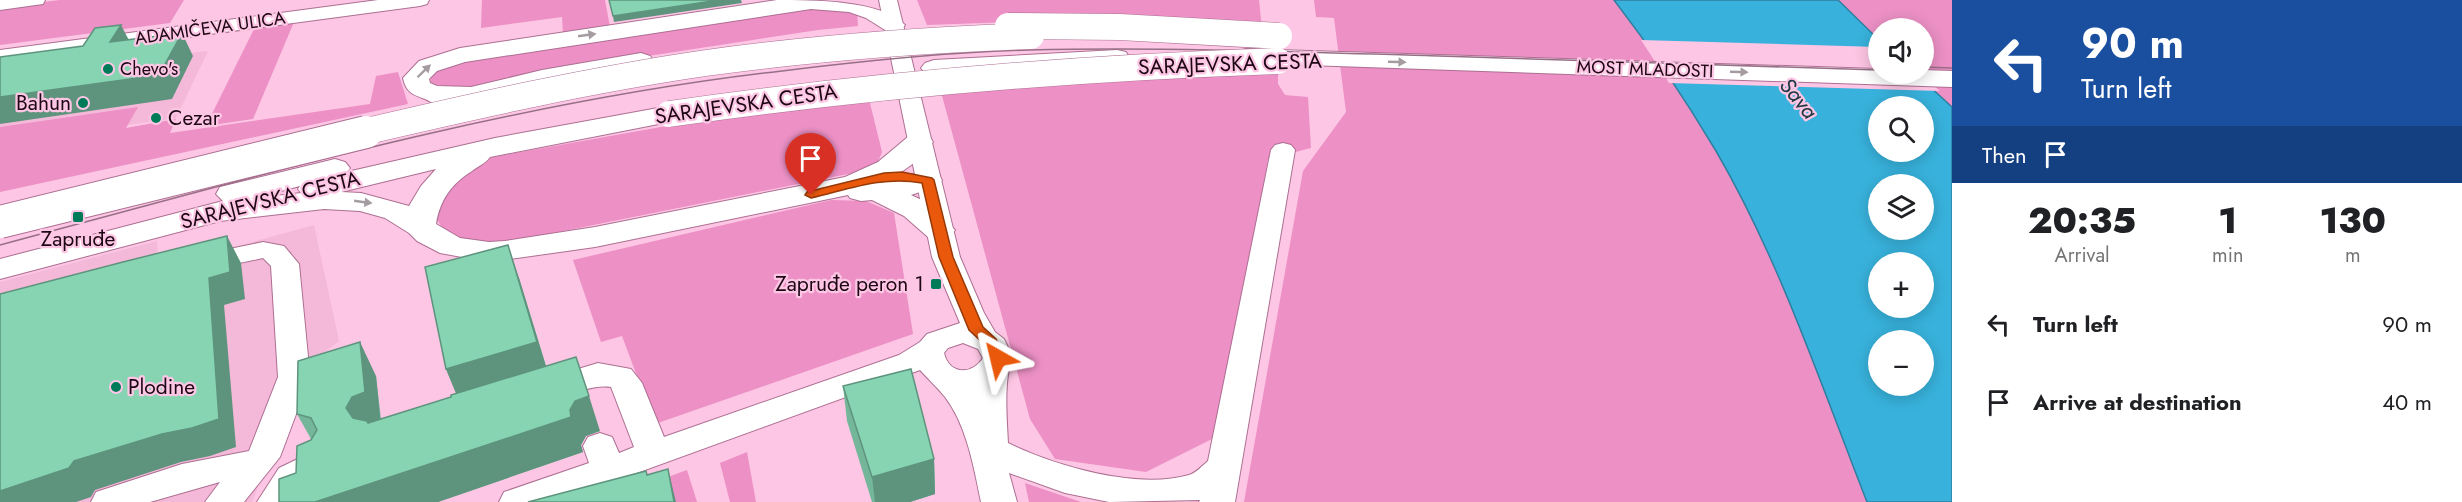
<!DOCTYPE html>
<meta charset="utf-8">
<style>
body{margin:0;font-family:Jost,sans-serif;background:#f6f6f6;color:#202124;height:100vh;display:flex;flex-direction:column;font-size:22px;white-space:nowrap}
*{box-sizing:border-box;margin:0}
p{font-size:20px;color:#757577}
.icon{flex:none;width:33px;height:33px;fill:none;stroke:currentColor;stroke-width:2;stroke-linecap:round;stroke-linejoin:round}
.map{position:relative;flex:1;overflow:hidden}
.sheet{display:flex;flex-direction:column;background:#fff;width:510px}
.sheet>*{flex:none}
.top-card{background:#1a4fa0;color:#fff;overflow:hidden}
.controls{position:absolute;left:1868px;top:18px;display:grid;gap:12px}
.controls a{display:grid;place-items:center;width:66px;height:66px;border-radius:50%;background:#fff;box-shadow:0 3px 15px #0003;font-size:30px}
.pin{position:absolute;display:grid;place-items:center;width:51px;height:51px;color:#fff;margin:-62px -26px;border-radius:50% 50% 50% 0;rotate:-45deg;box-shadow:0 0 6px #0007}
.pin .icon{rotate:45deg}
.me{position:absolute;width:66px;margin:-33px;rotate:323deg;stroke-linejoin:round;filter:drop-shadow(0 0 4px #0008)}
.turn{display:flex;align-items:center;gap:21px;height:126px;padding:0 30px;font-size:27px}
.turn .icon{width:78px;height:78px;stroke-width:2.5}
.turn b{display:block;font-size:42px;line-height:51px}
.then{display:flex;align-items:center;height:57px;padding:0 30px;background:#0003;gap:12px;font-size:22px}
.eta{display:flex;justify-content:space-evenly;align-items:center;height:102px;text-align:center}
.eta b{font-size:36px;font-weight:800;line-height:42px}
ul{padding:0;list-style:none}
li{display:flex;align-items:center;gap:18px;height:78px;padding:0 30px}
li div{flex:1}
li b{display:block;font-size:22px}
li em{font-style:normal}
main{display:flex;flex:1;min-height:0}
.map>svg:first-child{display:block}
</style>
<main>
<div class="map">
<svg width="1952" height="502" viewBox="0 0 1952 502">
<rect width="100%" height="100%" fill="#fdc6e4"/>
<!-- built -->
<g fill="#f4b8d8">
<path d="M208 51 176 118 127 125 134 114 0 132V76Z"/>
<path d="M314 225 339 341 307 366 252 502H0V282L157 241 158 268Z"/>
</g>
<!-- green -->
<g fill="#ec90c5">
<path d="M60 0H184L170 23 0 45V7Z"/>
<path d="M482 0H605L610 27 563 34 562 17 481 28Z"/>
<path d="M917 0H1259L1262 29 1036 21 927 25Z"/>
<path d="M1314 0H1614C1651 48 1685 99 1716 151 1780 261 1821 385 1867 502H1244L1303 171 1346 112 1334 18 1316 17Z"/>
<path d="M1838 0H1952V107L1916 74H1923V28H1878V39Z"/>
<path d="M823 5 857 10 858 26 818 30 557 70 458 90 442 87 430 82C433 67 447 64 461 60Z"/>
<path d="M294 22 253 119 206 126 255 27Z"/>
<path d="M1278 68V84L1285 95 1308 97 1311 148 1268 159 1218 436 1146 472 1055 459 1030 419 941 92Z"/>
<path d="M398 72 408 104 0 192V127L138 107 126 128 176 119 170 133 370 104 376 76Z"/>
<path d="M869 99 882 152 876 167 863 171 509 242H470L446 235 434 214 442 193 482 159 700 120Z"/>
<path d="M831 200 866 201 894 213 913 334 655 424 622 336 601 342 573 260Z"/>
<path d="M747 452 756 502H730L720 463Z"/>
<path d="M687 470 697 502H599Z"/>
<path d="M1025 483 1081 502H1029Z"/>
</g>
<!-- water -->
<path fill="#38b2dc" stroke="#307fa0" stroke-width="1.5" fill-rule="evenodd" d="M1614 0H1838L1878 39V74H1916L1952 107V502H1867C1821 385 1780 261 1716 151 1685 99 1651 48 1614 0ZM1878 106H1923V152H1878ZM1878 184H1923V230H1878ZM1878 262H1923V308H1878ZM1878 340H1923V386H1878Z"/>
<!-- pier -->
<path fill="#fdc6e4" d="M1641 40 1878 47V74H1920L1940 91 1669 83Z"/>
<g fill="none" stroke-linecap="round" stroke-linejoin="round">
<!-- minor casing -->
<g stroke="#ad6f92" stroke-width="2">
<g id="minor">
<path d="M0 0H45L43 4 0 10Z"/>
<path d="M378 0H429L427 4 420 6 0 62V50Z"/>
<path d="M879 0H897L960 257 984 313 995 332 1004 339 1013 358C1003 376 1007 421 1008 443 1055 466 1137 490 1189 475 1196 473 1202 466 1208 461L1271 150 1275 145 1283 143 1291 145 1295 150 1235 502H1199L1200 500 1109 502 1065 493 1009 473 1017 502H981C974 468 967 426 945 397 937 387 928 379 920 370L557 502H499L504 492 589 463 583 446 588 437 600 433 612 437 619 453 634 447 611 387C585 383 562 404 538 397L533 389 538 381 598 363 631 369 642 383 664 437 899 355 920 342 927 334 960 323 932 257ZM963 343 978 349 983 358C971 376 949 374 944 353L948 348Z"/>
<path d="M263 242 284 246 299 264 310 377 280 457 244 502H205L220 482 150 502H91L96 492 182 464 249 451 278 377 271 266 263 258 201 271 191 269 187 263 191 257Z"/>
<path d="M306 455 318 459 323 468 318 477 303 486 294 502H257L279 468Z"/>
</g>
</g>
<!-- major casing -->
<g stroke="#ad6f92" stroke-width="2">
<g id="major">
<path d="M777 0C813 0 881 0 905 25L901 30 893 32 885 30 866 18 849 12 811 9 465 62 437 71 429 79 430 83 437 86 471 87 542 70 641 53 650 56 654 61 650 66 641 69 542 86 445 109 436 107C426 93 408 102 403 78L419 61 460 48Z"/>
<path d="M1246 49 1878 69V74H1923V70L1952 71V87L1246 63 1237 61 1234 56 1237 51Z"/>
<path d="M1117 50 1126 52 1129 57 1126 62 934 76 925 73 921 68 925 63 934 60Z"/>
<path d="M669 106 679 108 683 114 679 120 490 157C485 164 478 166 472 171 451 184 440 200 436 224L460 238 489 242 505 241 595 227 845 177 878 162 909 136 919 133 929 136 933 142 914 163 890 180 927 171 938 174 942 180 938 186 911 195 926 202 955 230 950 237 939 240 928 237 904 216 872 200 861 201 850 198 848 195 595 247 489 262 440 253 417 241 409 233 385 218 360 211 324 209 220 221 0 279V259L223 201 216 194 220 187 335 159 345 162 350 168 347 172 495 138ZM436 169 421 186 409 206 361 193 341 192ZM300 186 298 189 301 193 250 199Z"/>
</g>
</g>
<!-- minor -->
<use href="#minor" fill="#fff" fill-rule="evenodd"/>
<!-- major -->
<use href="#major" fill="#fff" fill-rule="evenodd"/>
<!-- tram -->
<g stroke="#976f86" stroke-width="1.5">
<path d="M1923 67 1952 68"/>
<path d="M0 231 152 195"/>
<path d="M0 245C257 176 516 101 782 71 863 61 947 52 1029 50 1166 47 1302 52 1439 56 1585 61 1732 65 1878 70"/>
</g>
<!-- major-bridge-far1 casing -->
<g stroke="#ad6f92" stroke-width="27" stroke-linecap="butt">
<g id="major-bridge-far1">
<path d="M1008 26 1120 27 1279 36"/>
<path d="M669 114C871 85 1074 68 1278 61"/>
<path d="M359 133C474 106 589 80 706 63 814 48 922 40 1031 36"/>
</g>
</g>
<!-- major-bridge casing -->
<g stroke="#ad6f92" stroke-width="34" stroke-linecap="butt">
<path id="major-bridge" d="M0 222 366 132"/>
</g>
<!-- major-bridge-far1 -->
<use href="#major-bridge-far1" stroke="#fff" stroke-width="26"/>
<!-- major-bridge -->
<use href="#major-bridge" stroke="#fff" stroke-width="32"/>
</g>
<!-- wall -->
<g fill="#74b69a">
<path d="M519 278 546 366 600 431 586 436 581 445 583 452 438 502H279L296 473 311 439 297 414 376 376 381 419 451 397 456 393 446 369Z"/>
<path d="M843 386 934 459 935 494 910 502H872L847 421Z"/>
</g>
<!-- shaded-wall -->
<g fill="#5e947d">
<path d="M719 0H741L742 3 614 22 613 16Z"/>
<path d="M121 25 133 48 110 42Z"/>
<path d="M182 33 193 56 172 99 0 124V97Z"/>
<path d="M227 236 241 263 245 299 224 305 236 447 210 456 181 462 95 490 91 497 76 502H0V491L74 461 209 278Z"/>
<path d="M508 245 519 278 549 376 460 403 446 369Z"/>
<path d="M360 342 376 376 381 427 364 443 346 408Z"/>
<path d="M589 396 600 431 586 436 581 445 583 452 438 502H315Z"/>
<path d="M934 459 935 494 910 502H875L872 477Z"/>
<path d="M668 469 676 502H674Z"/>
</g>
<!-- building -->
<g fill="#87d4b3" stroke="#5e947d" stroke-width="1.5">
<path d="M609 0H719L613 16Z"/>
<path d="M121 25 110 42 182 33 159 75 0 97V57L83 46 95 28Z"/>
<path d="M227 236 230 272 209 278 219 419 192 428 162 434 74 461 69 468 0 491V294L123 262Z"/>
<path d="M508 245 537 342 446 369 425 267Z"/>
<path d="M360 342 365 392 352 397 346 408 353 418 367 421 368 423 451 397V395L576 357 589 396 575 401 570 410 571 417 315 502H279V479L296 473 297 446 311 440 317 430 311 418 297 414 298 361Z"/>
<path d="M911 369 934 459 872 477 843 386Z"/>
<path d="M668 469 674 502H528L646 471 647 475Z"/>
</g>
<!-- one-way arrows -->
<defs><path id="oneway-solid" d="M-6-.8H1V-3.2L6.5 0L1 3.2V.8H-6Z" transform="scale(1.5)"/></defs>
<g fill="#a59ca1">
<use href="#oneway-solid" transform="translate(587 35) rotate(-8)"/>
<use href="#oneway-solid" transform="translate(1397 62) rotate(2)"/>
<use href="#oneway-solid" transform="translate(424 71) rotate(-44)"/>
<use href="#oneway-solid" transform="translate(1739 72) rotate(2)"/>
<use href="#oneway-solid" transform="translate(363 202) rotate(8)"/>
</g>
<!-- route -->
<path fill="#ea580c" stroke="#983908" stroke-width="1.5" d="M902 172 932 178 934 180 953 257 983 327 996 339 1006 358 1004 361H993L985 345 969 330 939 257 922 183C882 176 850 189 811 198L805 195 807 192 884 173Z"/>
<!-- markers -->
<g fill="#007b58" stroke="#fdc6e4" stroke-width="2">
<circle cx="108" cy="69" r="6"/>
<circle cx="83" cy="103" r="6"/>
<circle cx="156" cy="118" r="6"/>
<rect x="72" y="211" width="12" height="12" rx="3"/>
<rect x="930" y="278" width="12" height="12" rx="3"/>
<circle cx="116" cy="387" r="6"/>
</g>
<g text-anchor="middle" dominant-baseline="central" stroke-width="4.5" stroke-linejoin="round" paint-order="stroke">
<!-- far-street labels -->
<g font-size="18" fill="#1d0714" stroke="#fdc6e4">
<text transform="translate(210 28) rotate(-8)">ADAMIČEVA ULICA</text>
<text transform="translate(1645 69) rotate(2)">MOST MLADOSTI</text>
</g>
<!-- far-poi labels -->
<g font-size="18" fill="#1d0714" stroke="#fdc6e4" text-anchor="start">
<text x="120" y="69">Chevo's</text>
</g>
<!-- street labels -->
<g font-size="21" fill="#1d0714" stroke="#fdc6e4">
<text transform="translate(1230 64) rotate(-2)">SARAJEVSKA CESTA</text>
<text transform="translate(746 104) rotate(-8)">SARAJEVSKA CESTA</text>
<text transform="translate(270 200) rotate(-14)">SARAJEVSKA CESTA</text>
</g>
<!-- poi labels -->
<g font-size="21" fill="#1d0714" stroke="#fdc6e4" text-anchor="end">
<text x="71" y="103">Bahun</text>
<text x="168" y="118" text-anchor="start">Cezar</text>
<text x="78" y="239" text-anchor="middle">Zapruđe</text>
<text x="924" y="284">Zapruđe peron 1</text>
<text x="128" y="387" text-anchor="start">Plodine</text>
</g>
<!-- water labels -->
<g font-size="22" font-style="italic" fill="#203a44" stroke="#fdc6e4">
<text transform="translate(1799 98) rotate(51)">Sava</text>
</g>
</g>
</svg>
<div class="controls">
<a><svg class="icon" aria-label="sound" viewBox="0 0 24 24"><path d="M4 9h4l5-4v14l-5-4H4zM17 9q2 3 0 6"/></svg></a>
<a><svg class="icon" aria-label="search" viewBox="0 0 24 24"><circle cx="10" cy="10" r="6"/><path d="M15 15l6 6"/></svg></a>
<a><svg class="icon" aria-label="layers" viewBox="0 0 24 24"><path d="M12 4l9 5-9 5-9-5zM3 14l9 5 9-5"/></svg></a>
<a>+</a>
<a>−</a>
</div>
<div class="pin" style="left:811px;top:195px;background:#d93025"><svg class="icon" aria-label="arrive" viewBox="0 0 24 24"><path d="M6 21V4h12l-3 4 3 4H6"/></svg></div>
<svg class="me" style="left:998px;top:358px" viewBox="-20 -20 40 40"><path d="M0-17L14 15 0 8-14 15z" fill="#ea580c" stroke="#fff" stroke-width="4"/></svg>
</div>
<section class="sheet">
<div class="top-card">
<div class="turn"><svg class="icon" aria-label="left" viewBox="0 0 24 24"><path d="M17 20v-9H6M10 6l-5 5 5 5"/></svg><div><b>90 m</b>Turn left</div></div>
<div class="then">Then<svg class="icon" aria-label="arrive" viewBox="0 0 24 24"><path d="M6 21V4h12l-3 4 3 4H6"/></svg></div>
</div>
<div class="eta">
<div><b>20:35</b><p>Arrival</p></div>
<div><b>1</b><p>min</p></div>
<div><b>130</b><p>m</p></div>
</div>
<ul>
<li><svg class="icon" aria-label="left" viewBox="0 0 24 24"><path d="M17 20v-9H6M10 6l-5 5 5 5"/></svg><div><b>Turn left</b></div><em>90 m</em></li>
<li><svg class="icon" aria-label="arrive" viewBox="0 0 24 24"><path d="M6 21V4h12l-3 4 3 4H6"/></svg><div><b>Arrive at destination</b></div><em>40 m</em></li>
</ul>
</section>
</main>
